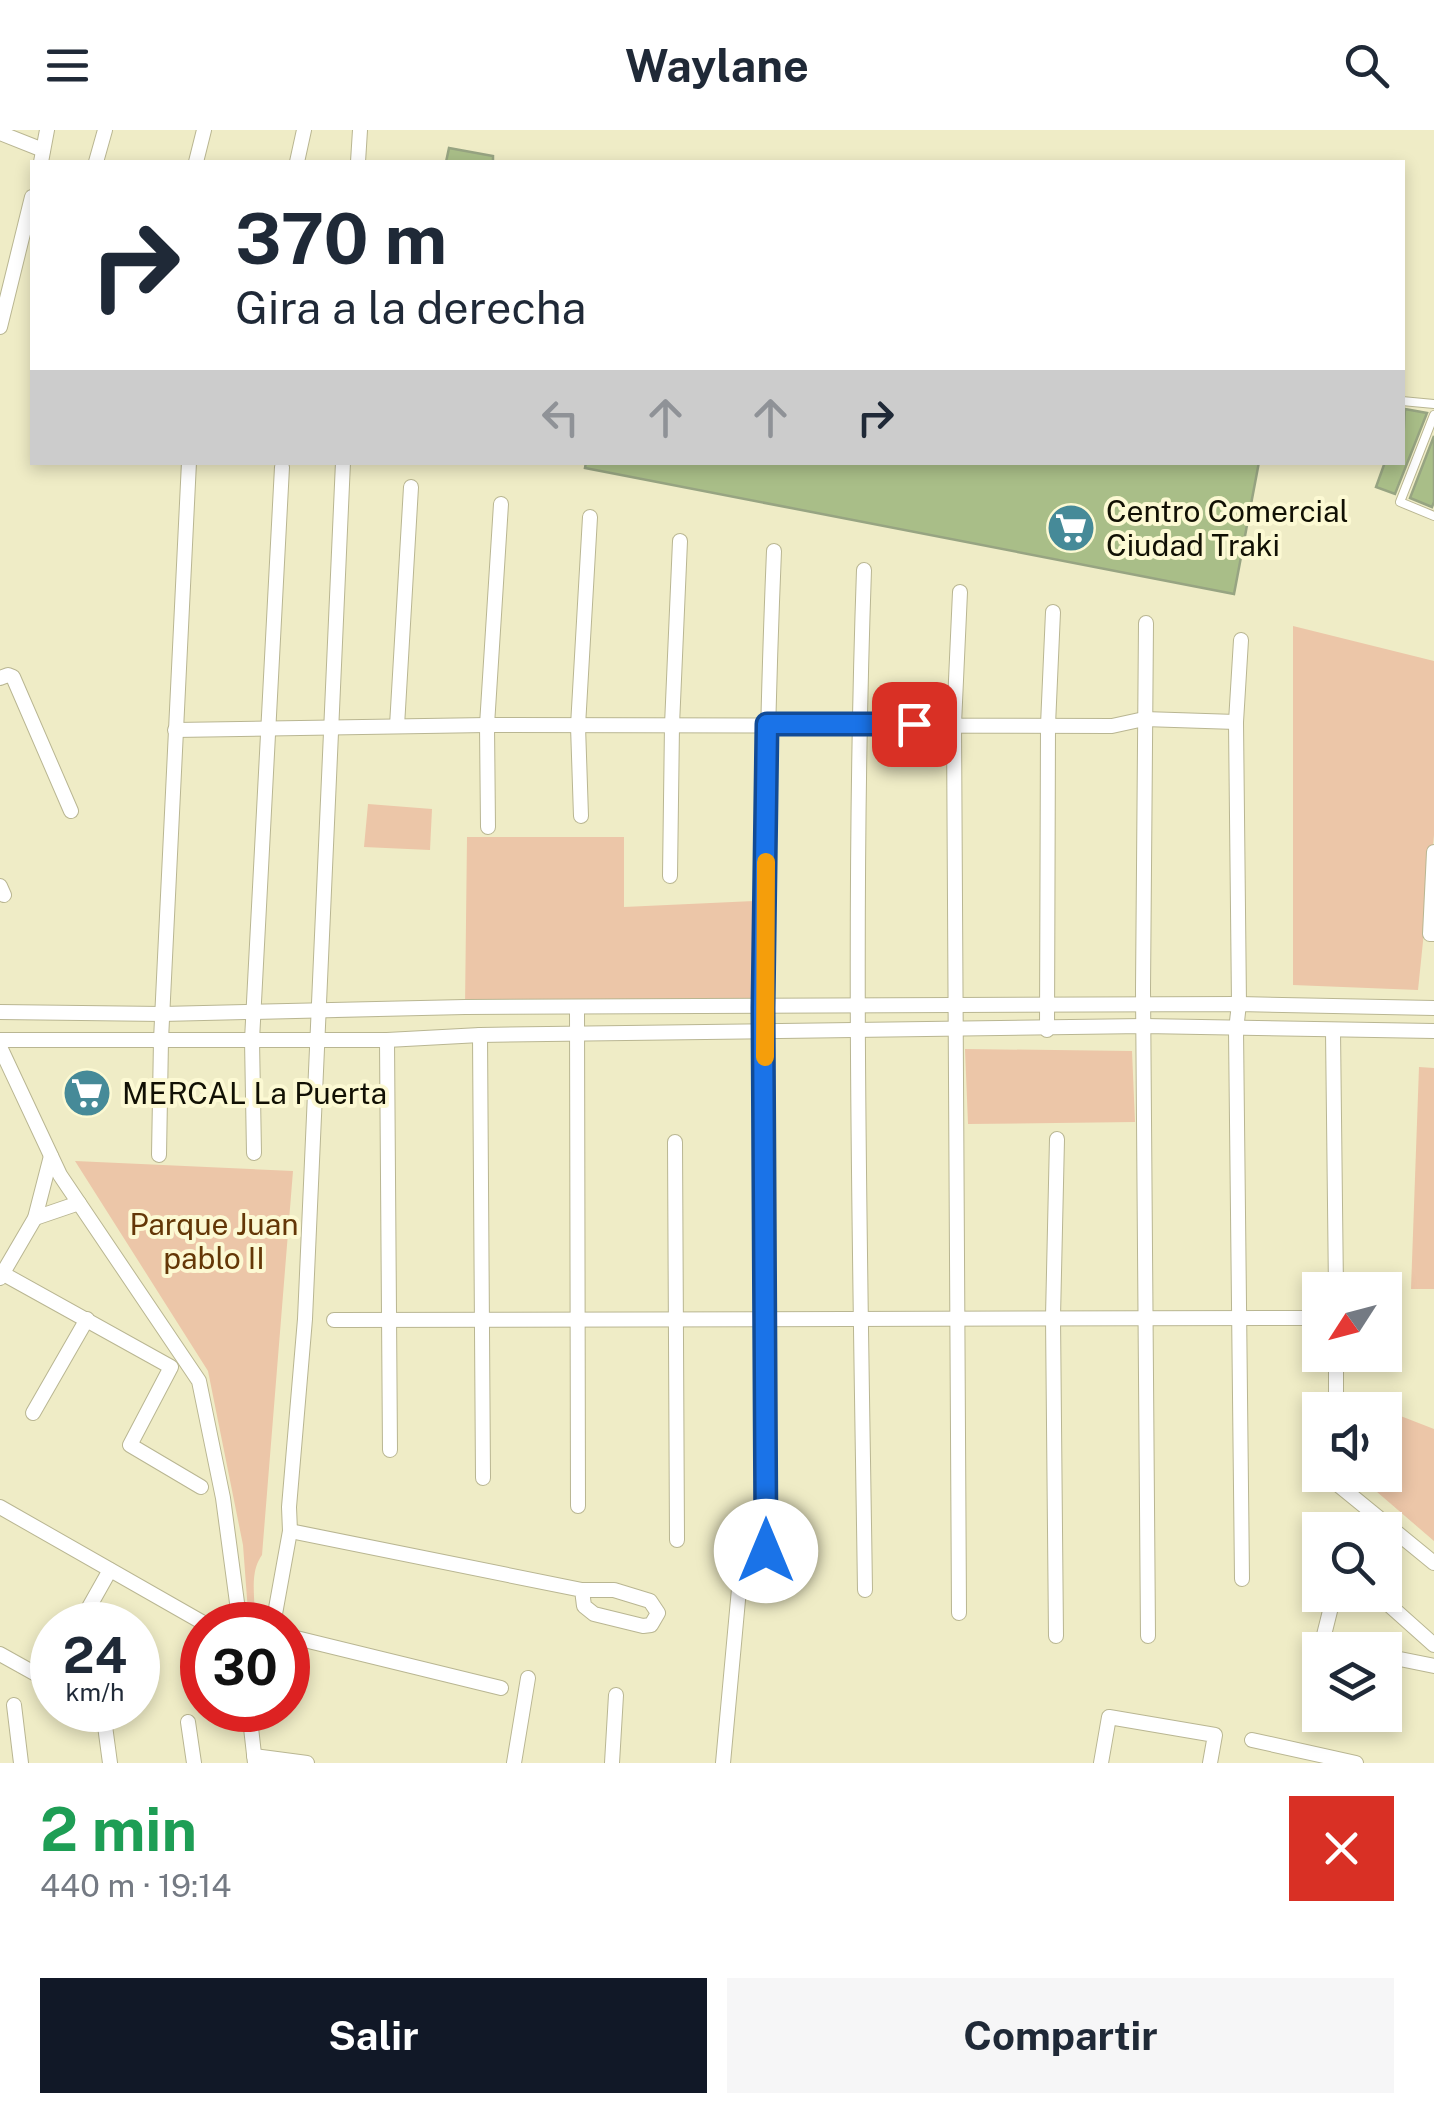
<!DOCTYPE html>
<html lang="es">
<meta charset="utf-8">
<style>
body{margin:0;font-family:"Public Sans",sans-serif;background:#f6f6f7;color:#1f2937;height:100vh;display:flex;flex-direction:column;font-size:38px;white-space:nowrap}
*{box-sizing:border-box;margin:0}
p{font-size:32px;color:#747a83}
.icon{flex:none;width:55px;height:55px;fill:none;stroke:currentColor;stroke-width:2;stroke-linecap:round;stroke-linejoin:round}
.map{position:relative;height:1633px;overflow:hidden}
.side{display:flex;flex-direction:column;background:#fff;flex:1}
.side>*{flex:none}
.hud{position:absolute;left:30px;top:30px;width:1375px;height:305px;border-radius:0px;box-shadow:0 5px 15px #0003;background:#fff;color:#1f2937;overflow:hidden}
.needle{width:65px;rotate:234deg}
.buttons{position:absolute;left:1302px;top:1142px;display:grid;gap:20px}
.buttons a{display:grid;place-items:center;width:100px;height:100px;border-radius:0px;background:#fff;box-shadow:0 5px 15px #0003;font-size:50px}
.speed{position:absolute;left:30px;top:1472px;display:flex;gap:20px;font-size:50px;font-weight:700;text-align:center}
.speed>*{display:grid;place-content:center;width:130px;height:130px;border-radius:50%;background:#fff;box-shadow:0 5px 15px #0003;line-height:1}
.speed small{font-size:25px;font-weight:400}
.speed .limit{border:15px solid #d22;background:#fff;color:#111}
.pin{position:absolute;display:grid;place-items:center;width:85px;height:85px;color:#fff;margin:-42px;border-radius:20px;box-shadow:0 5px 15px #0006}
.me{position:absolute;width:110px;margin:-55px;rotate:0deg;stroke-linejoin:round;filter:drop-shadow(0 0 8px #0008)}
.turn{display:flex;align-items:center;gap:35px;height:210px;padding:0 40px;font-size:45px}
.turn .icon{width:130px;height:130px;stroke-width:2.5}
.turn b{display:block;font-size:70px;line-height:85px}
.lanes{display:flex;align-items:center;height:95px;padding:0 40px;background:#0003;justify-content:center;gap:50px;direction:ltr}
.lanes .off{opacity:.35}
.round{display:grid;place-items:center;flex:none;width:105px;height:105px;border-radius:0px;background:#f6f6f7}
.overview{display:flex;align-items:center;justify-content:space-between;height:170px;padding:0 40px}
h1{font-size:60px;font-weight:700;line-height:75px;color:#1e9e55}
.primary-button{display:flex;gap:20px;margin-top:auto;padding:20px 40px}
.primary-button a{flex:1;height:115px;border-radius:0px;background:#111827;color:#fff;font-size:40px;font-weight:700;line-height:115px;text-align:center}
.primary-button a+a{background:#f6f6f7;color:#1f2937}
header{display:flex;justify-content:space-between;align-items:center;height:130px;padding:0 40px;background:#fff;font-size:45px;font-weight:700}
.map>svg:first-child{display:block}
</style>
<header><svg class="icon" aria-label="menu" viewBox="0 0 24 24"><path d="M4 6h16M4 12h16M4 18h16"/></svg>Waylane<svg class="icon" aria-label="search" viewBox="0 0 24 24"><circle cx="10" cy="10" r="6"/><path d="M15 15l6 6"/></svg></header>
<div class="map">
<svg width="1434" height="1633" viewBox="0 0 1434 1633">
<rect width="100%" height="100%" fill="#efecc6"/>
<!-- green -->
<g fill="#ecc6a8">
<path d="M1293 496 1434 531V705L1418 860 1293 855Z"/>
<path d="M368 674 432 679 430 720 364 717Z"/>
<path d="M467 707H624V777L754 771 751 869 465 877Z"/>
<path d="M965 919 1132 921 1135 992 968 994Z"/>
<path d="M1419 937 1434 938V1159H1411Z"/>
<path d="M75 1031 293 1041 262 1425C247 1446 258 1472 253 1495H249L243 1415 208 1241Z"/>
<path d="M1398 1285 1434 1299V1411L1362 1349 1364 1345H1385V1308Z"/>
</g>
<!-- building -->
<g fill="#a9be88" stroke="#97a482" stroke-width="2.5">
<path d="M449 18 493 26V32H446Z"/>
<path d="M1405 279 1427 283 1395 364 1376 357 1385 332H1402Z"/>
<path d="M1434 306V372L1432 377 1410 368Z"/>
<path d="M586 332H1259L1234 464 585 338Z"/>
</g>
<g fill="none" stroke-linecap="round" stroke-linejoin="round">
<!-- lane casing -->
<g stroke="#b9b692" stroke-width="10">
<g id="lane">
<path d="M1402 271 1434 274"/>
<path d="M1434 285 1400 372 1434 386"/>
</g>
</g>
<!-- street casing -->
<g stroke="#b9b692" stroke-width="16">
<g id="street">
<path d="M0 3 43 20"/>
<path d="M41 32 47 0"/>
<path d="M96 32 105 0"/>
<path d="M196 32 204 0"/>
<path d="M297 32 304 0"/>
<path d="M358 32 360 0"/>
<path d="M0 197 32 67"/>
<path d="M864 440C852 780 860 1120 865 1460"/>
<path d="M1146 493 1143 860 1148 1506"/>
<path d="M1241 510 1236 592 1239 874 1236 900 1242 1449"/>
<path d="M0 548 8 545 13 547 71 681"/>
<path d="M397 596 411 357"/>
<path d="M175 600 487 595 1112 596 1144 589 1236 592"/>
<path d="M581 686 578 596 590 387"/>
<path d="M488 697 487 595 501 374"/>
<path d="M1434 722 1430 804H1434"/>
<path d="M670 746 672 595 680 411"/>
<path d="M0 756 4 765"/>
<path d="M577 878 578 1376"/>
<path d="M0 882 162 884 465 877 1239 874 1434 878"/>
<path d="M1047 900 1048 595 1053 482"/>
<path d="M1333 901 1336 1160"/>
<path d="M480 905 483 1348"/>
<path d="M0 910H387L480 905 1144 896 1434 901"/>
<path d="M387 910 390 1320"/>
<path d="M0 917 60 1045 199 1251 223 1368 240 1495"/>
<path d="M675 1012 677 1410"/>
<path d="M254 1023 252 910 282 337"/>
<path d="M159 1025 161 910 189 332"/>
<path d="M35 1088 79 1073"/>
<path d="M0 1142 171 1237 130 1315 201 1357"/>
<path d="M0 1148 35 1088 51 1026"/>
<path d="M334 1190 1320 1188"/>
<path d="M1336 1280V1225"/>
<path d="M33 1283 87 1189"/>
<path d="M1336 1345V1353L1434 1433"/>
<path d="M0 1377 207 1495"/>
<path d="M290 1401 582 1460H614L650 1471 658 1483 651 1495 643 1496 594 1484 584 1476 582 1460"/>
<path d="M766 1421C764 1088 760 754 774 421"/>
<path d="M1334 1465 1322 1513 1356 1520"/>
<path d="M1378 1465 1434 1515"/>
<path d="M959 1483 954 594 960 462"/>
<path d="M79 1495 110 1440"/>
<path d="M273 1495 290 1401 289 1377 305 1189 343 332"/>
<path d="M288 1506 501 1558"/>
<path d="M1056 1506 1053 1187 1057 1009"/>
<path d="M0 1524 43 1548 52 1542"/>
<path d="M1385 1526 1434 1536"/>
<path d="M14 1575 21 1633"/>
<path d="M249 1580 255 1633"/>
<path d="M103 1581 110 1633"/>
<path d="M188 1592 194 1633"/>
<path d="M1252 1610 1356 1633"/>
<path d="M254 1626 307 1633"/>
<path d="M514 1633 528 1548"/>
<path d="M612 1633 616 1565"/>
<path d="M723 1633 739 1459"/>
<path d="M1101 1633 1109 1587 1215 1605 1210 1633"/>
</g>
</g>
<!-- lane -->
<use href="#lane" stroke="#fff" stroke-width="8"/>
<!-- street -->
<use href="#street" stroke="#fff" stroke-width="14"/>
</g>
<g fill="none" stroke-linecap="round" stroke-linejoin="round">
<!-- route casing -->
<g stroke="#114b97" stroke-width="25">
<path id="route" d="M766 1421 763 878 767 594H914"/>
</g>
<!-- route -->
<use href="#route" stroke="#1a73e8" stroke-width="18"/>
<!-- slow -->
<path stroke="#f59e0b" stroke-width="18" d="M765 927 766 732"/>
</g>
<!-- icons -->
<defs>
<g id="supermarket-disc" transform="scale(2.5)"><circle r="9.5" fill="#468a98" stroke="#fcf9d3"/><path d="M-6-5.5h2.5l.6 2H6L4.5 2H-2.5L-4.4-4H-6ZM-1.5 3.2a1.3 1.3 0 1 0 .1 0ZM3 3.2a1.3 1.3 0 1 0 .1 0Z" fill="#fff"/></g>
</defs>
<g fill-rule="evenodd">
<use href="#supermarket-disc" x="1071" y="398"/>
<use href="#supermarket-disc" x="87" y="963"/>
</g>
<g text-anchor="middle" dominant-baseline="central" stroke-width="8" stroke-linejoin="round" paint-order="stroke">
<!-- poi labels -->
<g font-size="30" fill="#111004" stroke="#fcf9d3" text-anchor="start">
<text x="1106" y="381">Centro Comercial<tspan x="1106" dy="34">Ciudad Traki</tspan></text>
<text x="122" y="963">MERCAL La Puerta</text>
</g>
<!-- park labels -->
<g font-size="30" fill="#643707" stroke="#fcf9d3">
<text x="214" y="1094">Parque Juan<tspan x="214" dy="34">pablo II</tspan></text>
</g>
</g>
</svg>
<div class="buttons">
<a><svg class="needle" viewBox="-14 -14 28 28"><path d="M0-13l5 13h-10z" fill="#e53935"/><path d="M0 13l5-13h-10z" fill="#747a83"/></svg></a>
<a><svg class="icon" aria-label="sound" viewBox="0 0 24 24"><path d="M4 9h4l5-4v14l-5-4H4zM17 9q2 3 0 6"/></svg></a>
<a><svg class="icon" aria-label="search" viewBox="0 0 24 24"><circle cx="10" cy="10" r="6"/><path d="M15 15l6 6"/></svg></a>
<a><svg class="icon" aria-label="layers" viewBox="0 0 24 24"><path d="M12 4l9 5-9 5-9-5zM3 14l9 5 9-5"/></svg></a>
</div>
<div class="speed"><div>24<small>km/h</small></div><div class="limit">30</div></div>
<div class="pin" style="left:914px;top:594px;background:#d93025"><svg class="icon" aria-label="arrive" viewBox="0 0 24 24"><path d="M6 21V4h12l-3 4 3 4H6"/></svg></div>
<svg class="me" style="left:766px;top:1421px" viewBox="-20 -20 40 40"><circle r="19" fill="#fff"/><path d="M0-13L10 11 0 6-10 11z" fill="#1a73e8"/></svg>
<div class="hud">
<div class="turn"><svg class="icon" aria-label="right" viewBox="0 0 24 24"><path d="M7 20v-9h11M14 6l5 5-5 5"/></svg><div><b>370 m</b>Gira a la derecha</div></div>
<div class="lanes"><svg class="icon off" aria-label="left" viewBox="0 0 24 24"><path d="M17 20v-9H6M10 6l-5 5 5 5"/></svg><svg class="icon off" aria-label="ahead" viewBox="0 0 24 24"><path d="M12 20V5M6 11l6-6 6 6"/></svg><svg class="icon off" aria-label="ahead" viewBox="0 0 24 24"><path d="M12 20V5M6 11l6-6 6 6"/></svg><svg class="icon" aria-label="right" viewBox="0 0 24 24"><path d="M7 20v-9h11M14 6l5 5-5 5"/></svg></div>
</div>
</div>
<section class="side">
<div class="overview"><div><h1>2 min</h1><p>440 m · 19:14</p></div><a class="round" style="background:#d93025;color:#fff"><svg class="icon" aria-label="close" viewBox="0 0 24 24"><path d="M6 6l12 12M18 6L6 18"/></svg></a></div>
<div class="primary-button"><a>Salir</a><a>Compartir</a></div>
</section>
